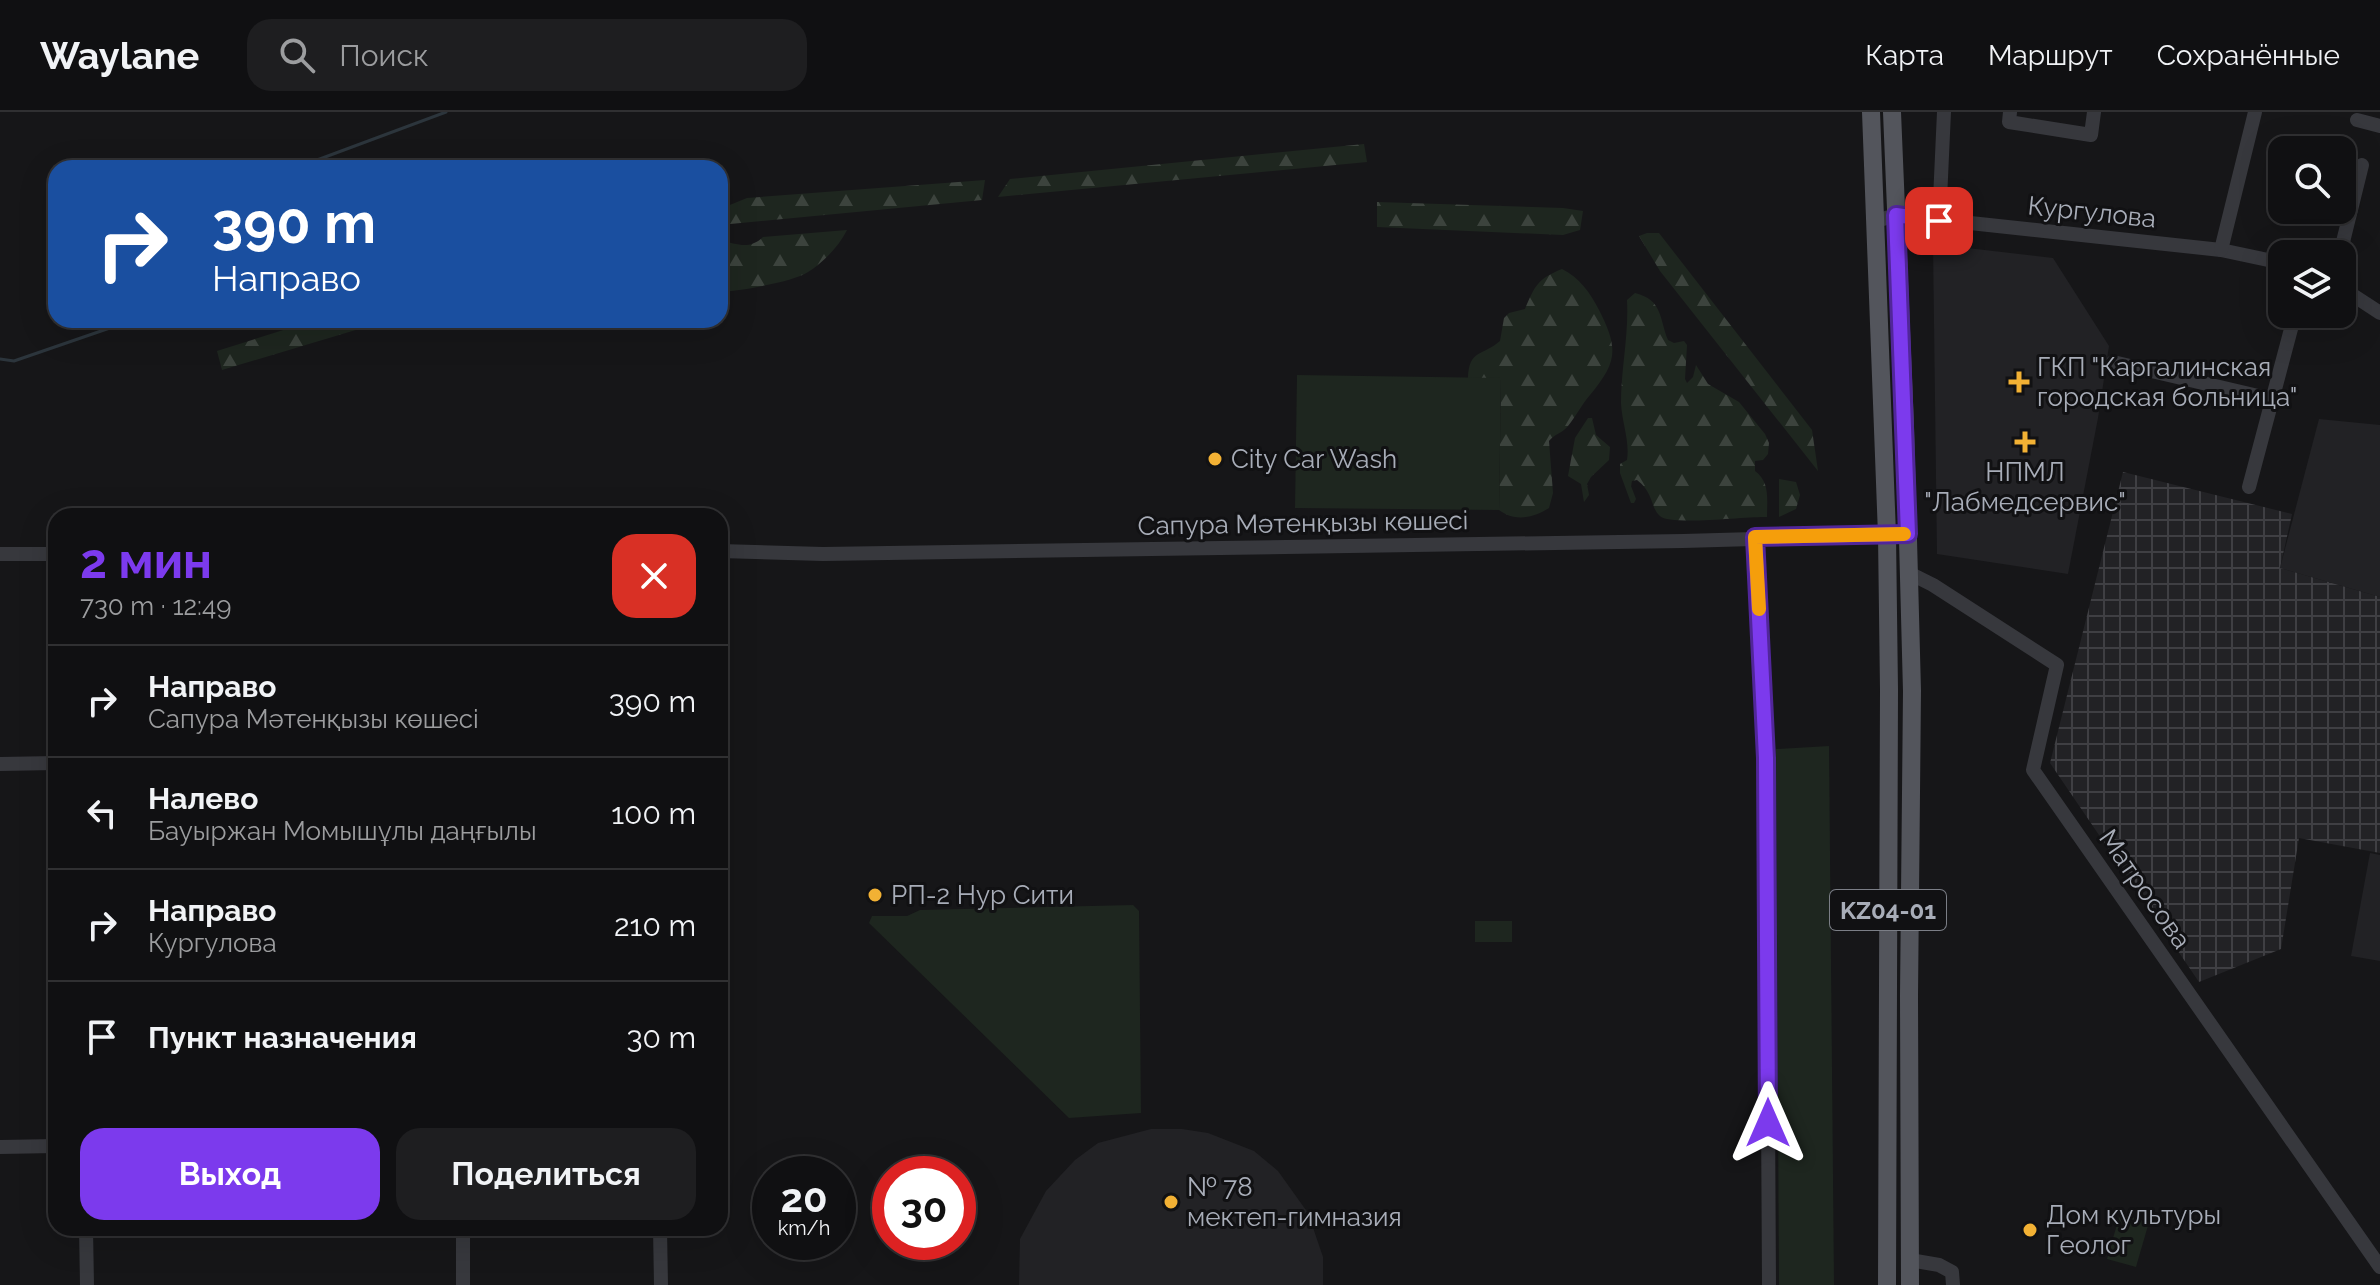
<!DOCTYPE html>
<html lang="ru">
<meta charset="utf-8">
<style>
body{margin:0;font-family:Raleway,sans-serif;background:#1e1e20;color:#f1f3f6;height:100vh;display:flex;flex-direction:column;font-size:30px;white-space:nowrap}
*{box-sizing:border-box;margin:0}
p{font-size:26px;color:#9c9d9f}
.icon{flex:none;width:44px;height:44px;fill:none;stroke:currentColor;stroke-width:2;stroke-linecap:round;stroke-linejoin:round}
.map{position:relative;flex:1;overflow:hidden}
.panel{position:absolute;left:48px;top:396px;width:680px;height:728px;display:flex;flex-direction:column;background:#101012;border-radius:24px;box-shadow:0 8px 32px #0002,0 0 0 2px #303032}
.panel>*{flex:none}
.banner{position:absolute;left:48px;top:48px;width:680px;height:168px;border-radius:24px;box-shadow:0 8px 32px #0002,0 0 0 2px #303032;background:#1a4fa0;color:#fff;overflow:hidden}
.controls{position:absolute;left:2268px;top:24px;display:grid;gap:16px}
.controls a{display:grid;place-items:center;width:88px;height:88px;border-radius:16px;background:#101012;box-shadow:0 8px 32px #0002,0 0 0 2px #303032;font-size:40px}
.speed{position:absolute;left:752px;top:1044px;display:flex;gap:16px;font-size:40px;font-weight:700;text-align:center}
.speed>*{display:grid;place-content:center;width:104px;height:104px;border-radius:50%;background:#101012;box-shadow:0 8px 32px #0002,0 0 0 2px #303032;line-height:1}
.speed small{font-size:20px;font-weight:400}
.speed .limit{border:12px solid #d22;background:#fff;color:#111}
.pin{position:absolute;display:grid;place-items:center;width:68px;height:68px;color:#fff;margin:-34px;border-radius:16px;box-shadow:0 4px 12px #0006}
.me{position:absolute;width:88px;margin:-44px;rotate:0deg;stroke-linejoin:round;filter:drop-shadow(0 0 6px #0008)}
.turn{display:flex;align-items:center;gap:28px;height:168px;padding:0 32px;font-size:36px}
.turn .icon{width:104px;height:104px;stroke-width:2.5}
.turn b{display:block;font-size:56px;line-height:68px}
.round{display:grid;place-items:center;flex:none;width:84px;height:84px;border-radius:24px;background:#1e1e20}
.head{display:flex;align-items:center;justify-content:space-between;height:136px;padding:0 32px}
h1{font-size:48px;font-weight:700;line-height:60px;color:#7c3aed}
.cta{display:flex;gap:16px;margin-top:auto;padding:16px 32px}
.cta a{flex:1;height:92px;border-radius:24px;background:#7c3aed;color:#fff;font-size:32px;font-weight:700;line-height:92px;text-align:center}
.cta a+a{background:#1e1e20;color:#f1f3f6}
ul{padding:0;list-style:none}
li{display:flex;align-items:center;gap:24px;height:112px;padding:0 32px;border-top:2px solid #303032}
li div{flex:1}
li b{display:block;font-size:30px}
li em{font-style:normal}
header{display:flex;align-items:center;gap:48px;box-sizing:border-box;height:112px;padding:0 40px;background:#101012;border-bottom:2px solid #303032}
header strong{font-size:38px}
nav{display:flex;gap:44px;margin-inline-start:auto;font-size:28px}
.search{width:560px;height:72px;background:#1e1e20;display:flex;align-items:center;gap:20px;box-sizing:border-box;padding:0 28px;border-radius:24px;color:#9c9d9f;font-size:30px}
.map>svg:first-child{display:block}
</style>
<header>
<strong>Waylane</strong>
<div class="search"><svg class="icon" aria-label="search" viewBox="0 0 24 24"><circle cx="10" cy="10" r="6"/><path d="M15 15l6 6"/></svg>Поиск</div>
<nav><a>Карта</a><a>Маршрут</a><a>Сохранённые</a></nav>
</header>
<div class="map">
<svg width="2380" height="1173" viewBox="0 0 2380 1173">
<defs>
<pattern id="industrial-grid" width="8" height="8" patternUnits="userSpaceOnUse" patternTransform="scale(2)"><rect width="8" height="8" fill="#222225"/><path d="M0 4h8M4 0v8" fill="none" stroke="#3f3f43"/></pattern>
<pattern id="forest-firs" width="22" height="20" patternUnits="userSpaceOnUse" patternTransform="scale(2)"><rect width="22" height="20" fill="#1e261f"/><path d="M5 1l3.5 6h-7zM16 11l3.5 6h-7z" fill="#3c433d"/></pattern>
</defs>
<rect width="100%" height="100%" fill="#161618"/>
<!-- built -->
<g fill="#222225">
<path d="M1933 132 2053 146 2109 234 2098 306 2068 462 1937 442Z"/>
<path d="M2319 307 2380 313V485L2280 456Z"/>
<path d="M2370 741 2380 743V849L2351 844Z"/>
<path d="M1151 1017H1182L1208 1021 1254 1039 1278 1059 1308 1101 1323 1145V1173H1019L1020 1127 1046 1079 1075 1048 1098 1031Z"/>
</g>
<!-- industrial -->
<path fill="url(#industrial-grid)" d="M2123 360 2292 402 2280 456 2380 485V741L2299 726 2281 837 2199 870 2050 651Z"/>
<!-- forest -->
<g fill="url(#forest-firs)">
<path d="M1364 32 1367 50 998 85 1010 67Z"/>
<path d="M985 68 982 88 720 113V97L747 86Z"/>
<path d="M1377 90 1563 96 1583 99 1580 118 1563 123 1377 115Z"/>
<path d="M847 118C839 134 824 150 808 160 793 170 739 179 720 180V129C737 131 748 139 763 125Z"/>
<path d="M1647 121H1659L1812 318 1818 359 1660 159 1639 124Z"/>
<path d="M1562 157C1579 165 1591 182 1599 198 1619 237 1617 250 1590 283 1582 292 1576 304 1568 314 1563 321 1554 322 1549 329L1553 381 1549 396C1533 406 1515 410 1499 398L1501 267 1468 266C1469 237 1483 244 1500 229L1504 206 1509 201 1525 197C1535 174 1537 167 1562 157Z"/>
<path d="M1635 181C1663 188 1659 206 1668 228L1674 231 1684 229 1687 233 1685 267 1687 271 1693 265 1696 253 1708 272 1739 290 1765 322 1769 331 1768 342 1763 348 1755 349V359C1770 370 1767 387 1767 405 1748 404 1671 414 1660 404 1651 397 1654 381 1637 368L1632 369 1631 374 1636 387 1634 391H1631L1620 361V352L1627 348C1630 329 1622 311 1621 291 1621 257 1629 222 1627 188Z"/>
<path d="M315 208H389L222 258 217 239Z"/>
<path d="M1588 306H1592L1596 323 1610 335 1609 348 1591 365 1587 372 1589 383 1584 390 1581 372 1568 364 1575 326Z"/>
<path d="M1779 367 1796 370 1800 383 1796 397 1779 405Z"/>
</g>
<!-- green -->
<g fill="#1e261f">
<path d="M1297 263 1501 266 1499 398 1295 396Z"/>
<path d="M1829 634 1834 1173H1779L1776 637Z"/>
<path d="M1133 793 1139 799 1141 1001 1069 1006 869 811 872 804H907L920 798Z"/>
<rect x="1475" y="809" width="37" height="21"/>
<path d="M2120 1102 2149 1110 2136 1155 2107 1147Z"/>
</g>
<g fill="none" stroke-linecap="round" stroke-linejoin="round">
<!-- stream -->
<g stroke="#2c353c" stroke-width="3">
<path d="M304 56 309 51 446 0"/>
<path d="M0 247 14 249 133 208"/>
</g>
<!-- minor -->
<g stroke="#37383d" stroke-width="14">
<path d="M2010 0 2009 10 2091 23 2094 0"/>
<path d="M2357 8 2380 14"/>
<path d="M1876 109 1896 103 2221 138 2282 151"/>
<path d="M1939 109 1944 0"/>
<path d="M2221 138 2255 0"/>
<path d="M2340 142 2362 53"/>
<path d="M2342 176 2380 201"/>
<path d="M2113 250 2271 287"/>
<path d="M2249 375 2295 202"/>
<path d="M1755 425 1766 646 1769 1173"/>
<path d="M720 439 823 442 1683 429 1887 423"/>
<path d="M0 442H56"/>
<path d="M1909 461 1933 473 2057 553 2033 658 2380 1155"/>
<path d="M0 652 56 651"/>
<path d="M0 1035 56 1034"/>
<path d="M86 1116 87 1173"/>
<path d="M463 1116V1173"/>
<path d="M660 1116 661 1173"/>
<path d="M1910 1148 1939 1153 1952 1160 1953 1173"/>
</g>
<!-- major -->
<g stroke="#53555c" stroke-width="18">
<path d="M1871 0 1887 423 1889 578 1887 1173"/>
<path d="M1892 0 1905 314 1912 579 1909 884 1910 1173"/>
</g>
</g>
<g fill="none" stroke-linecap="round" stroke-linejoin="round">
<!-- route casing -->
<g stroke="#51269a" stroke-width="20">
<path id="route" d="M1768 1011 1766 646 1755 425 1908 422 1896 103 1939 109"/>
</g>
<!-- route -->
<use href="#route" stroke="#7c3aed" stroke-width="14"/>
<!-- slow -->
<path stroke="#f59e0b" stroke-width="14" d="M1759 497 1755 425 1904 422"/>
</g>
<!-- markers -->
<g fill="#f2b134" stroke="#111113" stroke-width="3">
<path d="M2015 258h8v8h8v8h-8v8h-8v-8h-8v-8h8z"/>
<path d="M2021 318h8v8h8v8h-8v8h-8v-8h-8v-8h8z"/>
<circle cx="1215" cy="347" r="8"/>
<circle cx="875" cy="783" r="8"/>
<circle cx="1171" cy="1090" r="8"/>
<circle cx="2030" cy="1118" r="8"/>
</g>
<g text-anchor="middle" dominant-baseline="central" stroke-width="6" stroke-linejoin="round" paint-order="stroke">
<!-- shield labels -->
<rect fill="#111113" stroke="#7b7e86" stroke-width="2" x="1830" y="778" width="116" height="40" rx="6"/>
<g font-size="24" font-weight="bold" fill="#a8adb8">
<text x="1888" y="798">KZ04-01</text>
</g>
<!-- street labels -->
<g font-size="26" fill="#a8adb8" stroke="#111113">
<text transform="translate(2092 100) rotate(6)">Кургулова</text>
<text transform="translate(1303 411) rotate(-1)">Сапура Мәтенқызы көшесі</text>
<text transform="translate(2145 777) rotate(55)">Матросова</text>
</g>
<!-- poi labels -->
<g font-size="26" fill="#a8adb8" stroke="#111113" text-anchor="start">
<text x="2037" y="255">ГКП "Каргалинская<tspan x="2037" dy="30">городская больница"</tspan></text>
<text x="1231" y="347">City Car Wash</text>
<text x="2025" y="360" text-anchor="middle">НПМЛ<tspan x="2025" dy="30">"Лабмедсервис"</tspan></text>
<text x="891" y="783">РП-2 Нур Сити</text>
<text x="1187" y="1075">№ 78<tspan x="1187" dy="30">мектеп-гимназия</tspan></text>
<text x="2046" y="1103">Дом культуры<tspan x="2046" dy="30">Геолог</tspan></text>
</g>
</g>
</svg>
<div class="controls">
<a><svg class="icon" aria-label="search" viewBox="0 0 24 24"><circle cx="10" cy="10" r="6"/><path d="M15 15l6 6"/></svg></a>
<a><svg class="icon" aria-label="layers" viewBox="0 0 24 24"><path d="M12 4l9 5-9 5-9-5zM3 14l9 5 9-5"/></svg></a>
</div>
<div class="speed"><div>20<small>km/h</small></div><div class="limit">30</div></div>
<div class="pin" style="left:1939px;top:109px;background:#d93025"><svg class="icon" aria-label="arrive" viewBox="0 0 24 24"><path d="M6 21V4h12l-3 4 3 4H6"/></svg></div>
<svg class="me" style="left:1768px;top:1011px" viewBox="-20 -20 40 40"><path d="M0-17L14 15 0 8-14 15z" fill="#7c3aed" stroke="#fff" stroke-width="4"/></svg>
<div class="banner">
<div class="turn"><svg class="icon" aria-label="right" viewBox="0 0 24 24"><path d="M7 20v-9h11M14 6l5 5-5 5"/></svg><div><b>390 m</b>Направо</div></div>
</div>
<section class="panel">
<div class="head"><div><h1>2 мин</h1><p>730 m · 12:49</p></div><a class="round" style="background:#d93025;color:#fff"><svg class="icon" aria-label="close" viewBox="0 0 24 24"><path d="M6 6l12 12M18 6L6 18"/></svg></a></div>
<ul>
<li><svg class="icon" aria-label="right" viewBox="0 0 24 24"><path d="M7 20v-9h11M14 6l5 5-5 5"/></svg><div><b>Направо</b><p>Сапура Мәтенқызы көшесі</p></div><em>390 m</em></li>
<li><svg class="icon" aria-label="left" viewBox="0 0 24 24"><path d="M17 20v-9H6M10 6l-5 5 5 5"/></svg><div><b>Налево</b><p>Бауыржан Момышұлы даңғылы</p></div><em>100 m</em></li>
<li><svg class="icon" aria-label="right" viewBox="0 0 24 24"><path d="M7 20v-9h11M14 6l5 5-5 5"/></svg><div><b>Направо</b><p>Кургулова</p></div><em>210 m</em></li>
<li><svg class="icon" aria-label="arrive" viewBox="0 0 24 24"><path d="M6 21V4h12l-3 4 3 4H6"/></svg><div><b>Пункт назначения</b></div><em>30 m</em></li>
</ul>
<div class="cta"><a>Выход</a><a>Поделиться</a></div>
</section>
</div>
